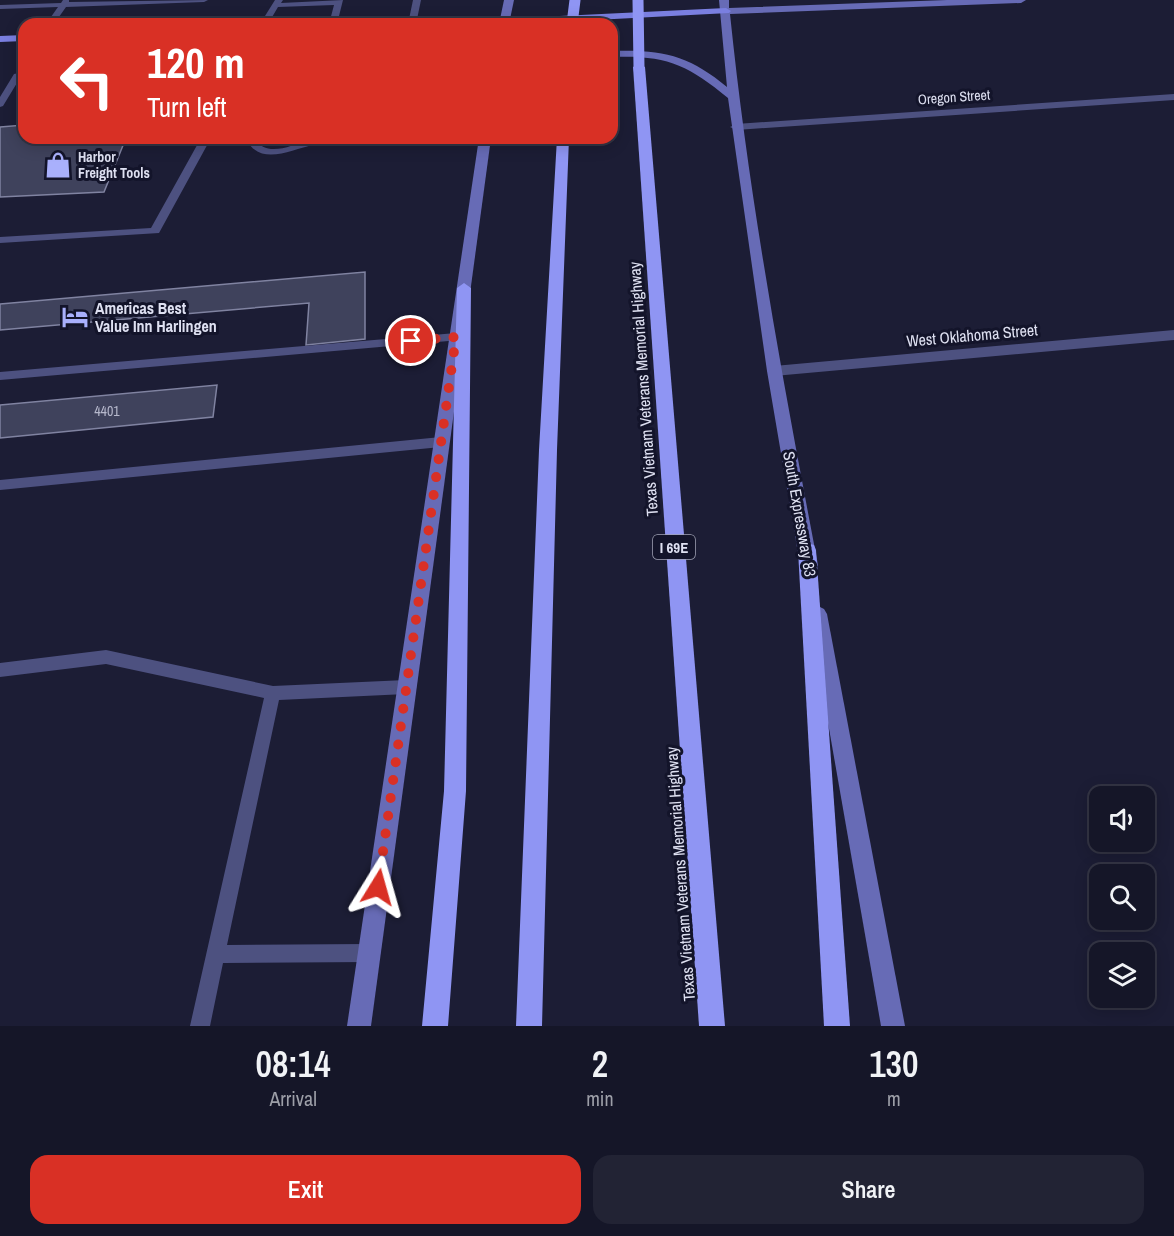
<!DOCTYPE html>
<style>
body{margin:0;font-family:"Archivo Narrow",sans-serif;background:#222334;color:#f1f3f6;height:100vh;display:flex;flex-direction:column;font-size:22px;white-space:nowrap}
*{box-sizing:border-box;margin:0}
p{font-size:20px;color:#9d9fa8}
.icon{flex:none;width:33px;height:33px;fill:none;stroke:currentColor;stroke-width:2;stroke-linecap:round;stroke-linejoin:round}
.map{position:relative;height:1026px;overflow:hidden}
.panel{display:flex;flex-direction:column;background:#151628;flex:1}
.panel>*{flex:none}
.hud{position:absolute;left:18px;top:18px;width:600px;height:126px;border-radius:18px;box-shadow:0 3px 15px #0003,0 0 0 2px #343545;background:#d93025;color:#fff;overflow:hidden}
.controls{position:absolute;left:1089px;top:786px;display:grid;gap:12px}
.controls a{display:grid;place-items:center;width:66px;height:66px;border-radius:12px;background:#151628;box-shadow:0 3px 15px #0003,0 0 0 2px #343545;font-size:30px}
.pin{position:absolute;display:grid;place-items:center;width:51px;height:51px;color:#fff;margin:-26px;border:3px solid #fff;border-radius:50%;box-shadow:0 2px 6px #0007}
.me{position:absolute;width:66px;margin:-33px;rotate:8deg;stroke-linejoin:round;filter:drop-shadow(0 0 4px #0008)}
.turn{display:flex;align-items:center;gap:21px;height:126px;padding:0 30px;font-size:27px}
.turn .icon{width:78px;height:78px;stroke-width:2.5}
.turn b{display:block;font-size:42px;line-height:51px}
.eta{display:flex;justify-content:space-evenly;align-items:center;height:102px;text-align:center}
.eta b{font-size:36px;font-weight:600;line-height:42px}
.button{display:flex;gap:12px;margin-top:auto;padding:12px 30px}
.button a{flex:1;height:69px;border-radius:18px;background:#d93025;color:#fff;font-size:24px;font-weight:600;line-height:69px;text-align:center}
.button a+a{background:#222334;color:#f1f3f6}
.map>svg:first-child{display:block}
</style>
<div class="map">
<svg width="1174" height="1026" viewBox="0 0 1174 1026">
<rect width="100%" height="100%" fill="#1c1d35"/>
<!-- building -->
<g fill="#3f425c" stroke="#8083a1" stroke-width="1.5">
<path d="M24 125V138H126L104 192 0 197V127Z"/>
<path d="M365 272V339L306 345 309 303 0 330V304Z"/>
<path d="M217 385 213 417 0 438V405Z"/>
</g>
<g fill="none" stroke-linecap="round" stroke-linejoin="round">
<!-- service -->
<g fill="#4d5180" fill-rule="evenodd">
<path d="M63 0H69V2L208 0 204 2 66 7 54 24H46L58 7 0 9V5L61 3Z"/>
<path d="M275 0H283L281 3 343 0 337 24H329L334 5 278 7 268 24H260Z"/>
<path d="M413 0H421L416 24H408Z"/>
<path d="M24 72V78H20L3 106 0 107V97L14 74Z"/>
<path d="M201 138H211L159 233 0 243V237L151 228Z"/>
<path d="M245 138H255C265 158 291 146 308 140V138H358L353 141C340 142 327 142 314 145 290 149 261 168 245 138Z"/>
<path d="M456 333 462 337 460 340 0 380V372Z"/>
<path d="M441 437 447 442 441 447 0 490V480Z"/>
<path d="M106 650 273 686 406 680 411 682 414 687 411 692 406 694 279 700 227 945 369 944 376 946 378 953 376 960 369 962 223 963 210 1026H190L264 698 106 664 0 677V663Z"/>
</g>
<!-- minor -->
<g fill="#4d5180" fill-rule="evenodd">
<path d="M1174 94V100L736 130 730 127 736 124Z"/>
<path d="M1174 330V340L774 376 767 371 774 366Z"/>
</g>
<!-- secondary -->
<g fill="#676bb6" fill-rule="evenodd">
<path d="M504 0H514L509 24H499Z"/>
<path d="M719 0H729V8L947 0H1026L1021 3 730 14C749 199 783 382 818 565L815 570H803L800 565 767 371 728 98C687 64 665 55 612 57V51C661 49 689 55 727 87Z"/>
<path d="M479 138H491L371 1026H347Z"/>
<path d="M818 606 824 609 827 614 905 1026H881L809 614 812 609Z"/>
</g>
<!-- primary -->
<g fill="#7a7fe0" fill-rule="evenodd">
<path d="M726 8 731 11 729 13 518 24H454L459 21Z"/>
<path d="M24 35V41L0 42V36Z"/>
</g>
<!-- motorway -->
<g fill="#8f95f3" fill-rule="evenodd">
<path d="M639 64 645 67 725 1026H699L633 67Z"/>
<path d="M557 138H569L557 450 542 1026H516L539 450Z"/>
<path d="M464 283 471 288 466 791 448 1026H422L444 791 457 288Z"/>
<path d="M807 543 814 545 816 550 850 1026H824L798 550 800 545Z"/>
</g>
<!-- motorway-bridge -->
<g stroke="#8f95f3" stroke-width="11">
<path d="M638 0 639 67"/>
<path d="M572 24 575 0"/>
</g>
</g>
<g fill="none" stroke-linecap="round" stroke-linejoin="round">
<!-- route -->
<path stroke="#d93025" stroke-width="10" stroke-dasharray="0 18" d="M378 887 456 337 411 341"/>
</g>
<!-- icons -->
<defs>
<g id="shop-bare" transform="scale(2.07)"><path d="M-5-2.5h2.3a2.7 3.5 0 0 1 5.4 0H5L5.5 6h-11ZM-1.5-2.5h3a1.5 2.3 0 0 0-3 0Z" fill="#a9b0fc" stroke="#13142a" stroke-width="2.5" paint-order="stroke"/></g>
<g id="hotel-bare" transform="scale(2.07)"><path d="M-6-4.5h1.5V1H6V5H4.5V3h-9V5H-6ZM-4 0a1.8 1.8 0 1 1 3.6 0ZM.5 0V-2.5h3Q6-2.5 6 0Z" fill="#a9b0fc" stroke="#13142a" stroke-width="2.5" paint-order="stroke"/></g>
</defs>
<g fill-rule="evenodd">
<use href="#shop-bare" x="58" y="165"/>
<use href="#hotel-bare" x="75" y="317"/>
</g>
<g text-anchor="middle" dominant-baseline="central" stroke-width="6" stroke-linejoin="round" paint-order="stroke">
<!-- far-street labels -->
<g font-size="14" fill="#dee0f1" stroke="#13142a">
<text transform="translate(954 97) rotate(-4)">Oregon Street</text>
</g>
<!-- far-poi labels -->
<g font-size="14" font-weight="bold" fill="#dee0f1" stroke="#13142a" text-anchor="start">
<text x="78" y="157">Harbor<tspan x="78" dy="16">Freight Tools</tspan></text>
</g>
<!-- number labels -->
<g font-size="14" fill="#b6b8cc">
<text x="107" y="411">4401</text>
</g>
<!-- shield labels -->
<rect fill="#13142a" stroke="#a1a3b5" stroke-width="1.5" x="653" y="535" width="42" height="24" rx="4.5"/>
<g font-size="15" font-weight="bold" fill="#dee0f1">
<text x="674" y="547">I 69E</text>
</g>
<!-- poi labels -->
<g font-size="16" font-weight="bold" fill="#dee0f1" stroke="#13142a" text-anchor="start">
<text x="95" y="308">Americas Best<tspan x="95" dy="18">Value Inn Harlingen</tspan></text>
</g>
<!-- street labels -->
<g font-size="16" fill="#dee0f1" stroke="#13142a">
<text transform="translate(972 335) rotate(-5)">West Oklahoma Street</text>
<text transform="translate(643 389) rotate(-94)">Texas Vietnam Veterans Memorial Highway</text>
<text transform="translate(800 514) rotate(80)">South Expressway 83</text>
<text transform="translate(680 874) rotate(-94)">Texas Vietnam Veterans Memorial Highway</text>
</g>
</g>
</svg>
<div class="controls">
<a><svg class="icon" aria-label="sound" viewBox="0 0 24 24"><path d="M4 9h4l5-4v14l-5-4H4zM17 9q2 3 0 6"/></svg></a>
<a><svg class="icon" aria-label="search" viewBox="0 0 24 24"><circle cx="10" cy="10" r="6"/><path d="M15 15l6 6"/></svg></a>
<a><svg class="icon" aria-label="layers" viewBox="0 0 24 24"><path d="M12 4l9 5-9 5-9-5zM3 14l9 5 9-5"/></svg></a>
</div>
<div class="pin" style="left:411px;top:341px;background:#d93025"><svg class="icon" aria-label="arrive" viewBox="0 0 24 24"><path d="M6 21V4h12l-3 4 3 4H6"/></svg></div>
<svg class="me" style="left:378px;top:887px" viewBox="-20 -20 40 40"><path d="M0-17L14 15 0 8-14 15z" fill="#d93025" stroke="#fff" stroke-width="4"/></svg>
<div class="hud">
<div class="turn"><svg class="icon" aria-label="left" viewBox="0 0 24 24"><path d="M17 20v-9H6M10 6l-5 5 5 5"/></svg><div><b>120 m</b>Turn left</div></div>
</div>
</div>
<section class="panel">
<div class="eta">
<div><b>08:14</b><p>Arrival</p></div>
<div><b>2</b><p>min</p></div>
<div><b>130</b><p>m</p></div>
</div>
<div class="button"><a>Exit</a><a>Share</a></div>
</section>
